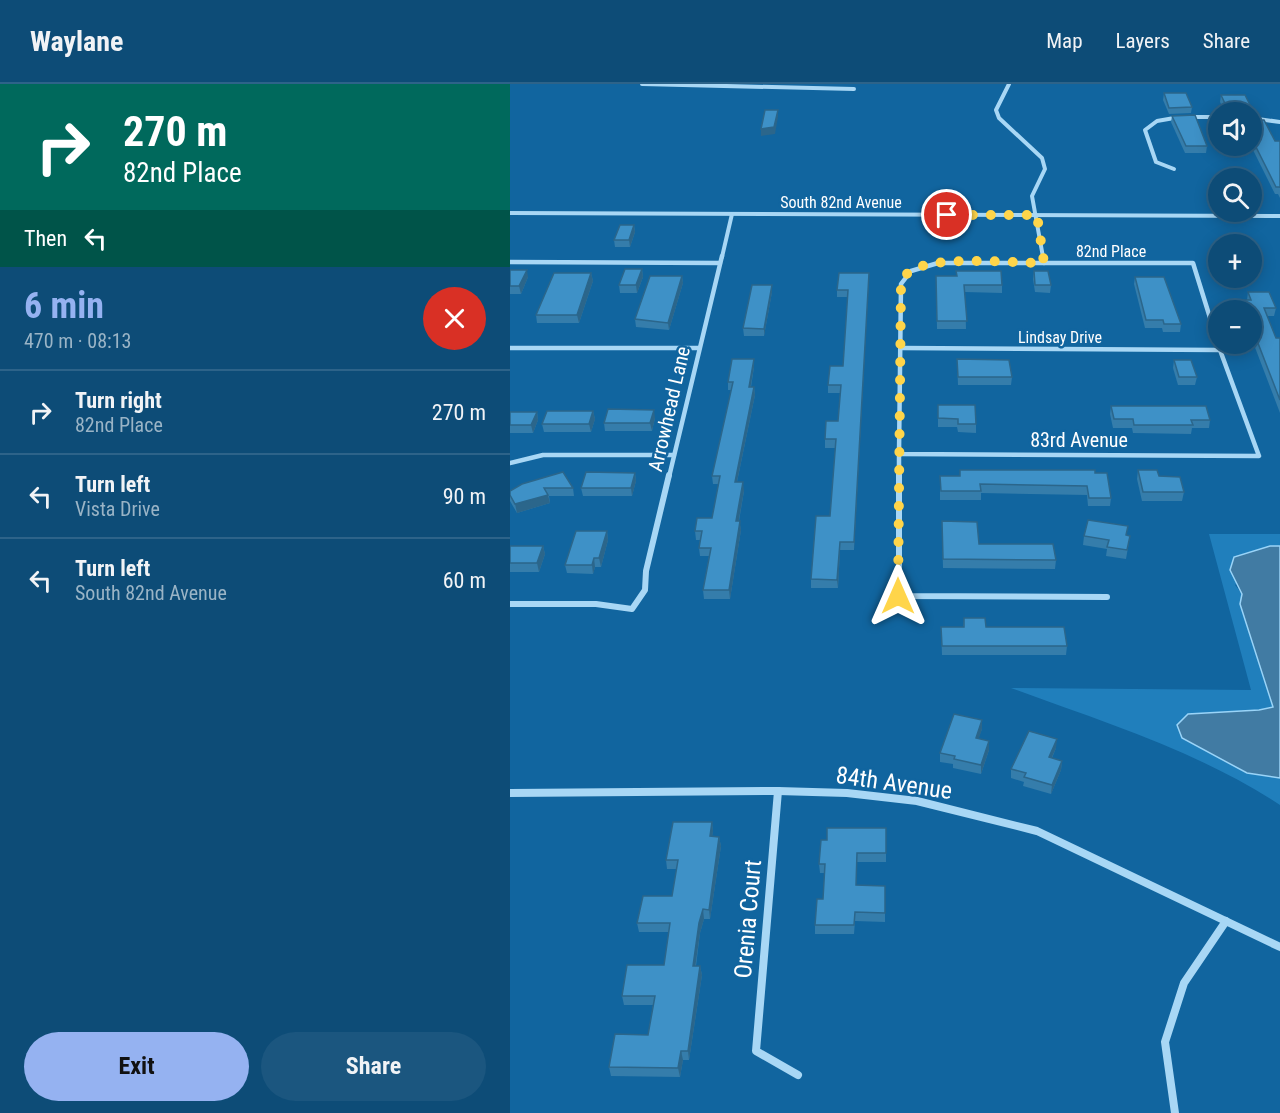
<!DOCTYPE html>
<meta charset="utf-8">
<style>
body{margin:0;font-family:"Roboto Condensed",sans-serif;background:#1b567f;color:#f1f3f6;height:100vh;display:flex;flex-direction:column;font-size:22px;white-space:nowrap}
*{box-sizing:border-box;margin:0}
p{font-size:20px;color:#9ab4c6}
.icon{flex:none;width:33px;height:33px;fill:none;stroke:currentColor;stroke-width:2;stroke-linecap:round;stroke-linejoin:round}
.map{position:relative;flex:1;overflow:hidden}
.side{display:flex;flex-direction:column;background:#0d4c77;width:510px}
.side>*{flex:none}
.top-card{background:#00695c;color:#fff;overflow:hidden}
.buttons{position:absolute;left:698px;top:18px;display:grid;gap:12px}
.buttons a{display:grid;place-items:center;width:54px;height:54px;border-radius:50%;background:#0d4c77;box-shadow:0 3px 15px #0003,0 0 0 2px #2d6389;font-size:30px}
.pin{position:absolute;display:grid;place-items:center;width:51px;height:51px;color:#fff;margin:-26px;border:3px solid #fff;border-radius:50%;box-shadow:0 2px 6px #0007}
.me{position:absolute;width:66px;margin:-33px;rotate:0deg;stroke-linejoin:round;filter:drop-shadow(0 0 4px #0008)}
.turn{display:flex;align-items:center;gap:21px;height:126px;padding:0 24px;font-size:27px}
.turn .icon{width:78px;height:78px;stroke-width:2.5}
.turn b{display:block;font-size:42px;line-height:51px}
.then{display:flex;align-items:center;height:57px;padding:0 24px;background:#0003;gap:12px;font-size:22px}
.round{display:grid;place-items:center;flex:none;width:63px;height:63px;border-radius:32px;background:#1b567f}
.summary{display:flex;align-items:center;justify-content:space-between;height:102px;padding:0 24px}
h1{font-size:36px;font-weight:700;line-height:45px;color:#95b2f1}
.button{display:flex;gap:12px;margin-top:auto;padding:12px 24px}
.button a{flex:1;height:69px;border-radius:36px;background:#95b2f1;color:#111;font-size:24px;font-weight:700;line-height:69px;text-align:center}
.button a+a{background:#1b567f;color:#f1f3f6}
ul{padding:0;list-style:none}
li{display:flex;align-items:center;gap:18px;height:84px;padding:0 24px;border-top:2px solid #2d6389}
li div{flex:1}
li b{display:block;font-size:22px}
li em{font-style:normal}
header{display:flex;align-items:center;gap:36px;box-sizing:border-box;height:84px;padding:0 30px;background:#0d4c77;border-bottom:2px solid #2d6389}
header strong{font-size:28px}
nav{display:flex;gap:33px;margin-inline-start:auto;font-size:21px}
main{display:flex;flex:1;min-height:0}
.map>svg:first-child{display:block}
</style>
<header>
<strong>Waylane</strong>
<nav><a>Map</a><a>Layers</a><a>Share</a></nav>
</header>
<main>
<section class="side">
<div class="top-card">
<div class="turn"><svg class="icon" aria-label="right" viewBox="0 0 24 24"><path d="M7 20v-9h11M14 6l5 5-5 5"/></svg><div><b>270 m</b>82nd Place</div></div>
<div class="then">Then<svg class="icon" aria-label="left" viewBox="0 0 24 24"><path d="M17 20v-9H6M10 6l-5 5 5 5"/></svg></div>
</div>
<div class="summary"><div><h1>6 min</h1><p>470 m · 08:13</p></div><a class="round" style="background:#d93025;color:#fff"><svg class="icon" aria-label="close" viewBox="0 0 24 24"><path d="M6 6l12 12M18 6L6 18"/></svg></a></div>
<ul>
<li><svg class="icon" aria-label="right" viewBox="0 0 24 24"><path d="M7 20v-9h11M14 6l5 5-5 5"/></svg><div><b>Turn right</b><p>82nd Place</p></div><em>270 m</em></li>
<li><svg class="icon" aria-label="left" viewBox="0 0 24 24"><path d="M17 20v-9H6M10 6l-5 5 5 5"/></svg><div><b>Turn left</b><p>Vista Drive</p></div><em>90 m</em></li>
<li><svg class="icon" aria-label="left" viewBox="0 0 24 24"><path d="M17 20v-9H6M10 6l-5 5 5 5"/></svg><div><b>Turn left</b><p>South 82nd Avenue</p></div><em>60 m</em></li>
</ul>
<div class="button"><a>Exit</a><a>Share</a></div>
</section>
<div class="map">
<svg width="770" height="1029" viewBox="0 0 770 1029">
<rect width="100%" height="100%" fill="#11659f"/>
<!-- green -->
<path fill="#207fbc" d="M699 450H770V462H760L725 501 732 510 731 520 763 623 673 654 737 689 770 694V721C688 667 593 638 501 604L741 606Z"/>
<!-- water -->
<path fill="#417ba3" stroke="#9ad4f8" stroke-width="1.5" d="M760 462H770V694L737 689 672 654 667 641 678 630 749 626 763 623 730 520 732 510 720 486 724 473Z"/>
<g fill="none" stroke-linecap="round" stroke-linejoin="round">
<!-- minor-far3 -->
<g stroke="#a8d7f5" stroke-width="4">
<path d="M132 0 344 5"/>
<path d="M499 0 486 26 489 34 532 74 535 85 522 112 533 173"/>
<path d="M680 33H708"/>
<path d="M741 34 770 38"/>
<path d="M664 85 646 78 635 46 647 37 670 33"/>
<path d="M0 129 770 132"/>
<path d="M212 173 222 130"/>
</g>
<!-- minor-far2 -->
<g stroke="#a8d7f5" stroke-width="4.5">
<path d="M533 172 534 179"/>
<path d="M0 178 210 179"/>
<path d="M428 179H683L710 266 749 372 389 370 391 200 401 187Z"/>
<path d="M0 264H189"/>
<path d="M391 264 710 266"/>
<path d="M389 370V393"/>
<path d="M0 379 33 371H164"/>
<path d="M159 393 212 172"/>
</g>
<!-- minor-far1 -->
<g stroke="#a8d7f5" stroke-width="6">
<path d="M389 391V512L597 513"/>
<path d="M0 520H86L122 525 135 506 136 487 159 391"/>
</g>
<!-- minor -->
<g stroke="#a8d7f5" stroke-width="8">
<path d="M268 707 246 967 288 991"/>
<path d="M0 709 268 707 337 709 407 717 527 747 770 863"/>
<path d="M665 1029 655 958 674 899 716 837"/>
</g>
</g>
<!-- wall -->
<g fill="#357dab">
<path d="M654 9 682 23 681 29 659 30 653 16Z"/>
<path d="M711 11 740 28H715L710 18Z"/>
<path d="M741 31 748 36 765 57H770V114L768 110H765L741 62Z"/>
<path d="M662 32 697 62 696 69H675L661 38Z"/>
<path d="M124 141 125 148 120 163H105L104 156Z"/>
<path d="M132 185 133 193 127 209H110L109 201Z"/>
<path d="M0 186 18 193 11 210H0Z"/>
<path d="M524 187 541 201 540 209 525 208 523 195Z"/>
<path d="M81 189 83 197 69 239H27L26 231Z"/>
<path d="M359 189 344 466H330L328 504H301V495L320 432 326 364H315V355L328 337 330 309H318V301L333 282 338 213H327V206Z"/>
<path d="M172 192 173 199 159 246 126 243 125 235Z"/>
<path d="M426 192 492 201V209L455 208 456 245H427Z"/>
<path d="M625 193 671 240 670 248H653L652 244H635L624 200Z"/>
<path d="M262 208 254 252H234L233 244Z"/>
<path d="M738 208 766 224 764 232H757L766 254H770V329L741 253V226H731L730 224 731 216H737Z"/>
<path d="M244 275V283L241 303H244L245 311 227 398 234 407 229 437 231 446 220 515H194L193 506 199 472H190L189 464 190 456H186L185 447 202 434 209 400H203L202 392 222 306H218V298Z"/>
<path d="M447 275 502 293 501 301H448Z"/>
<path d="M664 276 687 293 685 301H668L663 284Z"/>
<path d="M428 321 466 340V349L448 348 447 343H428Z"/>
<path d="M601 322 700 336 699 344H682L681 350 623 349 622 344H603L600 330Z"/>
<path d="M83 327 85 335 81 348H34L32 340Z"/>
<path d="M0 328H27L28 336 23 349H0Z"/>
<path d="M145 334 142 347H95L94 339Z"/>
<path d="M450 386 585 389 601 414 600 422H578L577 411 471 409V416H430V392H450Z"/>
<path d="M628 386 649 392 674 408 672 417H632L627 395Z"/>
<path d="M125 389 126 397 122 412H73L71 404Z"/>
<path d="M12 400 63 404 64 412H39L40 419 7 429 0 417V407Z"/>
<path d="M432 446 469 460 546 476 545 485 433 484Z"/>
<path d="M97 447 98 456 91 483H85L83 490 57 489 55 481Z"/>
<path d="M617 451 620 452 616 475 596 472 597 465 573 461 574 452Z"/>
<path d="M0 462H33L35 470 29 488H0Z"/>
<path d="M454 534 476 543 557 562 556 571H432L431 543H453Z"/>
<path d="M472 636V645L468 655 479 657V666L471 690 443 684V680L430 678V669Z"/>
<path d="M546 664 542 674 552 677 551 686 541 710 513 702 514 698 501 694V685Z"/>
<path d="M202 738 203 747 202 752 209 753 211 762 200 835H194L190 849 186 882H190L192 891 179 976H173L170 993 101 992 99 983 138 951 143 921H114L112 912 154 881 159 848H129L127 839 162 812 167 785H157L156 776Z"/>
<path d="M376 744V778H347L346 801 375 802V838L345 837 344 850H305V841L313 815 315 789H310L309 780 317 756Z"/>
</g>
<!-- shaded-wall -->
<g fill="#2b668b">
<path d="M268 26V33L265 50 251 52V45Z"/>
<path d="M124 141 125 148 120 163 119 156Z"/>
<path d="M132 185 133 193 127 209 126 201Z"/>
<path d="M17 186 18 193 11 210 9 202Z"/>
<path d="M81 189 83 197 69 239 67 231Z"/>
<path d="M359 189V196L344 466V458Z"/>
<path d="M172 192 173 199 159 246 158 239Z"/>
<path d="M262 201V208L254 252V245Z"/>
<path d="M244 275V283L239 311V303Z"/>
<path d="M244 303 245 311 225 407V398Z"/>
<path d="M144 326 145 334 142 347 140 339Z"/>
<path d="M83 327 85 335 81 348 79 340Z"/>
<path d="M27 328 28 336 23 349 21 341Z"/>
<path d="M125 389 126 397 122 412 121 404Z"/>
<path d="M233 398 234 407 227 446 226 437Z"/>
<path d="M38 411 40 419 7 429 5 420Z"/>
<path d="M230 437 231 446 220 515 219 506Z"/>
<path d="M97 447 98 456 91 483 89 474Z"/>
<path d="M330 458V466L328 504 327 496Z"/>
<path d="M33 462 35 470 29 488 27 479Z"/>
<path d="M84 474 85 483 83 490 82 481Z"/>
<path d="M472 636V645L466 663V654Z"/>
<path d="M547 655 546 664 538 682 539 673Z"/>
<path d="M479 657V666L471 690V681Z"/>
<path d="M552 677 551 686 541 710 542 701Z"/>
<path d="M202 738 203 747 201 762 200 752Z"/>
<path d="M209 753 211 762 200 835 199 826Z"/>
<path d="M193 825 194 835 190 849 184 891 183 882 189 839Z"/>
<path d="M190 882 192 891 179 976 178 967Z"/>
<path d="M171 967 173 976 170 993 168 984Z"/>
</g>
<!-- building -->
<g fill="#3e91c7" stroke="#2b668b" stroke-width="1.5">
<path d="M654 9H676L682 23 659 24Z"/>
<path d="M711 11H735L741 23 740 28H719Z"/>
<path d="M255 26H268L264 43 251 45Z"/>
<path d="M685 31 697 62H676L662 32Z"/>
<path d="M741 31 746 32 748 36H754L765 57H770V104V103H766L741 53Z"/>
<path d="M110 141H124L119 156H104Z"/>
<path d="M115 185H132L126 201H109Z"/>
<path d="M0 186H17L9 202H0Z"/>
<path d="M446 187H491L492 201H454L457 237H427L426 192H447Z"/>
<path d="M524 187H538L541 201H525Z"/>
<path d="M44 189H81L67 231H26Z"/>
<path d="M329 189H359L344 458H330L327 496 301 495 306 432H320L326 355H315L316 337H328L331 301H318L320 282H333L338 206H327Z"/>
<path d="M140 192H172L158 239 125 235Z"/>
<path d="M625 193H654L671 240H654L653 236H636Z"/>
<path d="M242 201H262L254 245 233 244Z"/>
<path d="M738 208H759L766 224H754L766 254H770V316L741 241V226H735L731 216H741Z"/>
<path d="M222 275H244L239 303H244L225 398H233L226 437H230L219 506H193L201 464H189L192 447H185L187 434H202L210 392H202L223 298H218Z"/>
<path d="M447 275 499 276 502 293H448Z"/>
<path d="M664 276H681L687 293H669Z"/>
<path d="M428 321H465L466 340H448V335L428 334Z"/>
<path d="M601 322H696L700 336H681L683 341H624L623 335H604Z"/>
<path d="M98 325 144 326 140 339H94Z"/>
<path d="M37 327H83L79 340H32Z"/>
<path d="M0 328H27L21 341H0Z"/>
<path d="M450 386H585V389H597L601 414H579L577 402 470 400 471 407H431L430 392H450Z"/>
<path d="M628 386H647L649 392 670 393 674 408H633Z"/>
<path d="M53 388 63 404H34L38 411 5 420 0 411V407L12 400Z"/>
<path d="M76 388 125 389 121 404H71Z"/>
<path d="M578 436 618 442 616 451 620 452 617 466 597 463 599 456 574 452Z"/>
<path d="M432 437 467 438 469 460H543L546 476 433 475Z"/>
<path d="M66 447H97L89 474H84L82 481H55Z"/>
<path d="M0 462H33L27 479H0Z"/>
<path d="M454 534H475L476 543H554L557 562H432L431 543H454Z"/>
<path d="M444 630 472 636 466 654 479 657 471 681 444 675 445 672 430 669Z"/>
<path d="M519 647 547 655 539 673 552 677 542 701 514 693 516 689 501 685Z"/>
<path d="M163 738H202L200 752 209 753 199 826 193 825 189 839 183 882H190L178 967H171L168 984 99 983 105 950 138 951 145 912H112L117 881H154L160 839H127L133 812H162L168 776H156Z"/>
<path d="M317 744H376V769H347L346 801 375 802V829L345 828 344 841H305L307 815H313L315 780H309L311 756H317Z"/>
</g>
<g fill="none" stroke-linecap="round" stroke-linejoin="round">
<!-- route -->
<path stroke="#ffd54a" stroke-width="10" stroke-dasharray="0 18" d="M388 512 391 200C394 192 398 187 407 184 434 172 503 179 534 179L527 131H437"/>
</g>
<g text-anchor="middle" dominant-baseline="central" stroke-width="5" stroke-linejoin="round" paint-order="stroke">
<!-- far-street labels -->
<g font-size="16" fill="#fff" stroke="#11659f">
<text x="331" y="118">South 82nd Avenue</text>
<text x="601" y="167">82nd Place</text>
<text x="550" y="253">Lindsay Drive</text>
</g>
<!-- street labels -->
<g font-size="20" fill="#fff" stroke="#11659f">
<text transform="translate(159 325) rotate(-77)">Arrowhead Lane</text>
<text x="569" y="356">83rd Avenue</text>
</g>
<!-- near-street labels -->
<g font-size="24" fill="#fff" stroke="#11659f">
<text transform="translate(384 699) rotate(8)">84th Avenue</text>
<text transform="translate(238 835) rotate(-85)">Orenia Court</text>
</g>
</g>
</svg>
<div class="buttons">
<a><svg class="icon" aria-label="sound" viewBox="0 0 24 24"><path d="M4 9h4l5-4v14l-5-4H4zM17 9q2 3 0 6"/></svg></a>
<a><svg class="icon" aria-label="search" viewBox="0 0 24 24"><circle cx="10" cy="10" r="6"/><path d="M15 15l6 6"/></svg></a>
<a>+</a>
<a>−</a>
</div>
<div class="pin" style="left:437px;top:131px;background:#d93025"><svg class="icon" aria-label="arrive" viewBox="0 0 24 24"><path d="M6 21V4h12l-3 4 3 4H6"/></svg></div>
<svg class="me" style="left:388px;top:512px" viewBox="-20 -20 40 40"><path d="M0-17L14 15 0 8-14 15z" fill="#ffd54a" stroke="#fff" stroke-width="4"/></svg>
</div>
</main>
